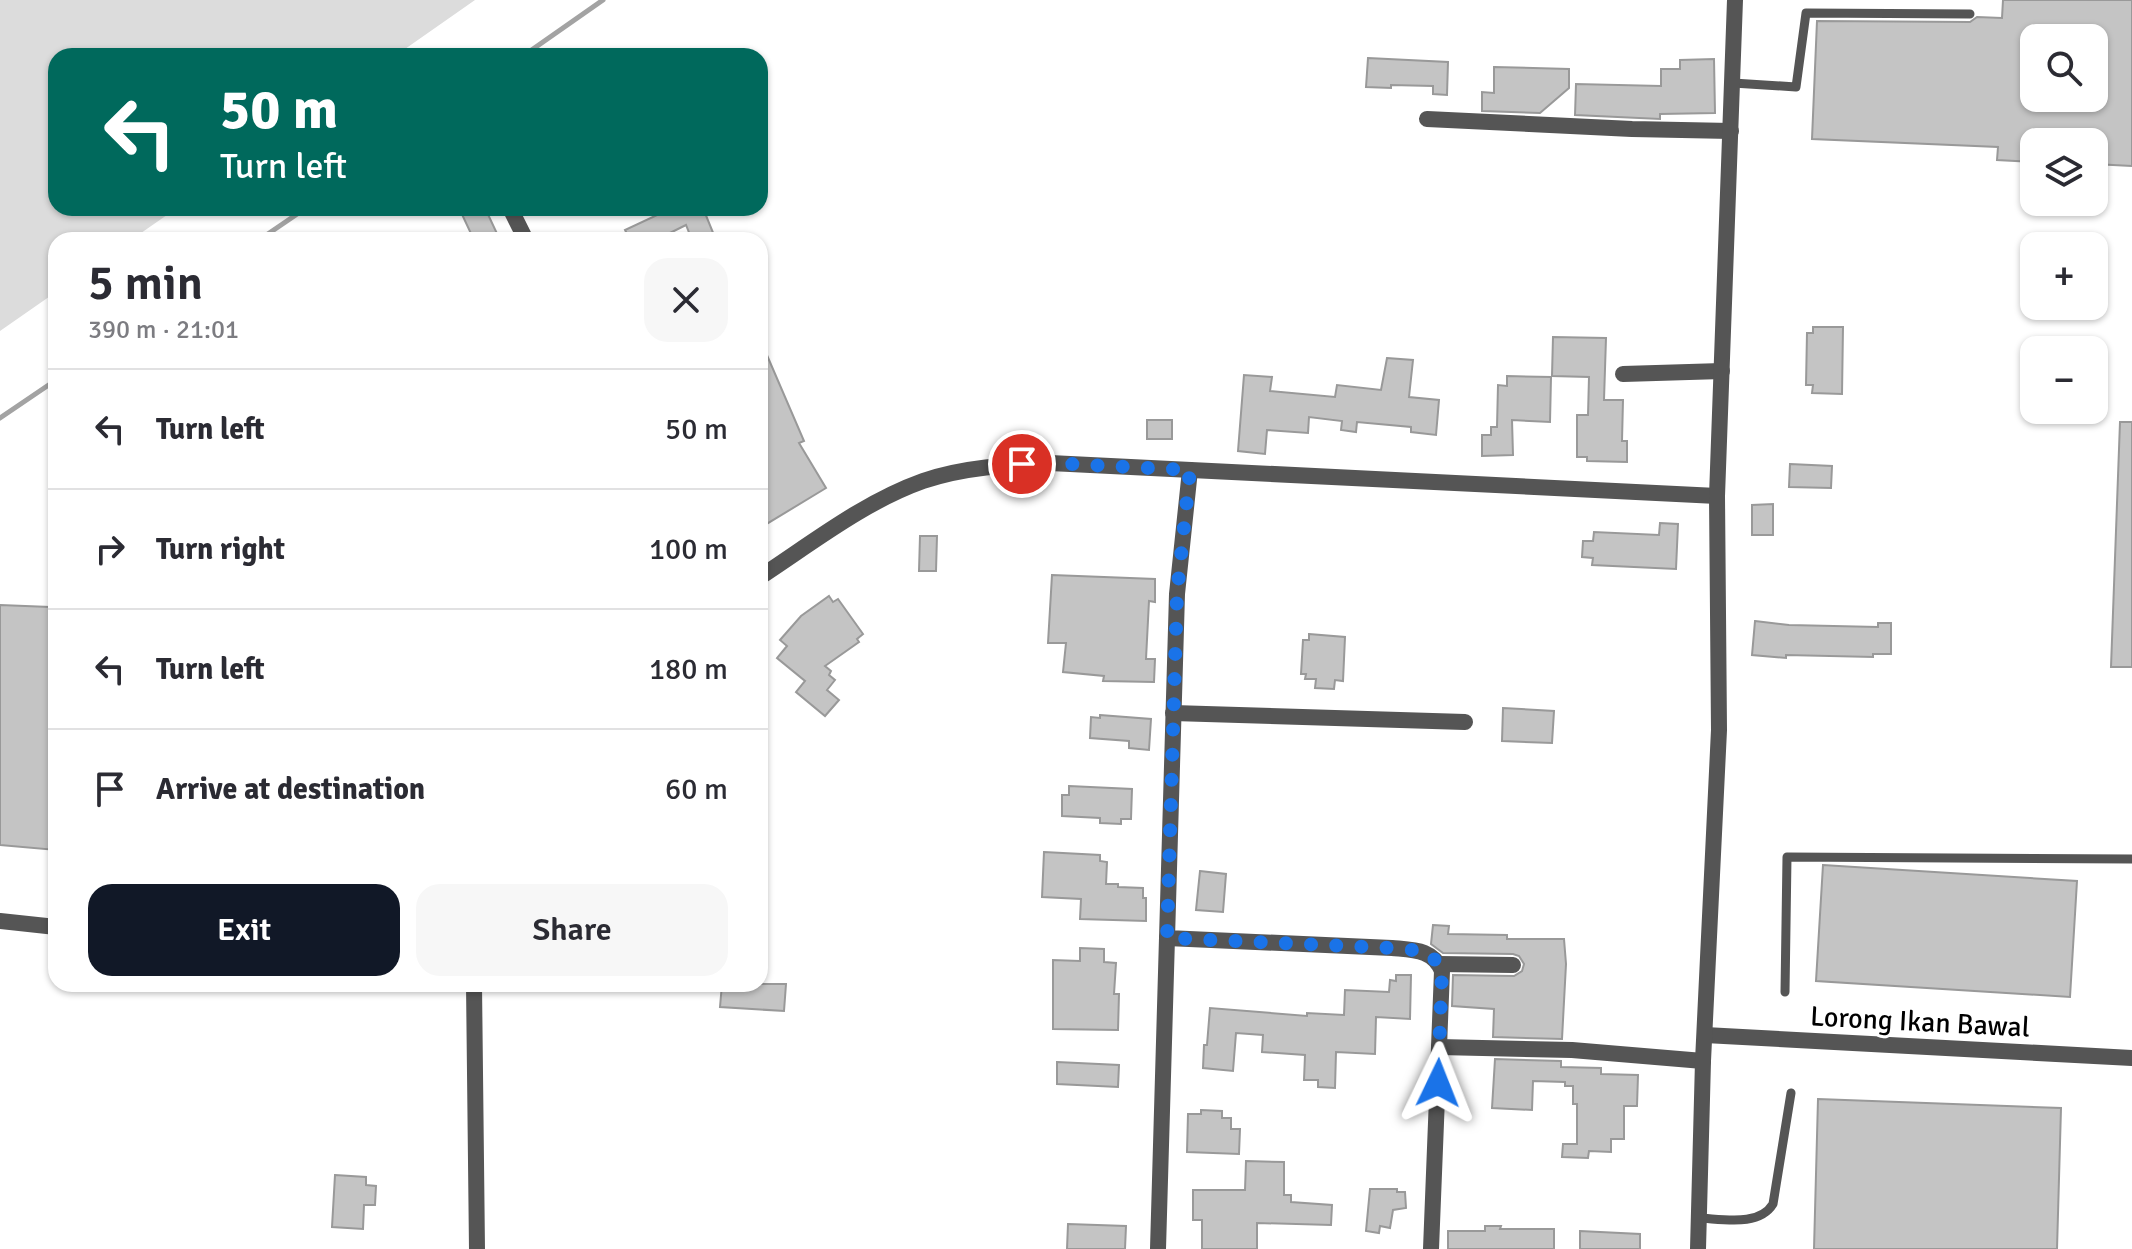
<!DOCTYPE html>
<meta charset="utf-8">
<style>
body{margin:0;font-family:Signika,sans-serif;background:#f7f7f7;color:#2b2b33;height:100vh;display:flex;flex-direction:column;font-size:30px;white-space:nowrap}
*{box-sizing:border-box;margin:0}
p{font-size:26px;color:#7c7c81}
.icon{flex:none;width:44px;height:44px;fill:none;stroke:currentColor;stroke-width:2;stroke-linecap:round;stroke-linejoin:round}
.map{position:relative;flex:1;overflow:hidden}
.drawer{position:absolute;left:48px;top:232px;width:720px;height:760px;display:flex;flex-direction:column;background:#fff;border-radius:24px;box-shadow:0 2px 6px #0004}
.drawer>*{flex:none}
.top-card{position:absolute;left:48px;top:48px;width:720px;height:168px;border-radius:24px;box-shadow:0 2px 6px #0004;background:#00695c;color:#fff;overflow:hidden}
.fabs{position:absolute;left:2020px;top:24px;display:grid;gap:16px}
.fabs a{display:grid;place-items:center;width:88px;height:88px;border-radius:16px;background:#fff;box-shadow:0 2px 6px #0004;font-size:40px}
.pin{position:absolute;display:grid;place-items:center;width:68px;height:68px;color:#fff;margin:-34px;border:4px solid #fff;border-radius:50%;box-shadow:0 2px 8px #0007}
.me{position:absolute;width:88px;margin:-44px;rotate:2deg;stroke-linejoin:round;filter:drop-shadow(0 0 6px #0008)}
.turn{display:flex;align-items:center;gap:28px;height:168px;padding:0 40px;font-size:36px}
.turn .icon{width:104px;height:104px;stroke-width:2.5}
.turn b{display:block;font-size:56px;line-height:68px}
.round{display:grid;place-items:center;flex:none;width:84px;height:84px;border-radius:24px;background:#f7f7f7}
.headline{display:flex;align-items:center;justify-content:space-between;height:136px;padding:0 40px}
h1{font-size:48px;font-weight:600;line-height:60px}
.cta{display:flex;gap:16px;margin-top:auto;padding:16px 40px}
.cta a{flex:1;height:92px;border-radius:24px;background:#111827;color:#fff;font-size:32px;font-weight:600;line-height:92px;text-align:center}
.cta a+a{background:#f7f7f7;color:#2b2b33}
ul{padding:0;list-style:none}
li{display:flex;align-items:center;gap:24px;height:120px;padding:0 40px;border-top:2px solid #e1e1e2}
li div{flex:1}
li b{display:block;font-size:30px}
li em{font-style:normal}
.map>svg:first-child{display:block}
</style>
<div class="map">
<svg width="2132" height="1249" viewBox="0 0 2132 1249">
<rect width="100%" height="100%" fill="#fff"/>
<!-- green -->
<path fill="#dcdcdc" d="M0 0H475L395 56H56V208H177L131 240H56V292L0 331Z"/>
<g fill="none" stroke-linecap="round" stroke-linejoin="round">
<!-- stream -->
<g stroke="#a3a3a3" stroke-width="5">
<path d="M523 56 603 0"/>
<path d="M259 240 306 208"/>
<path d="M0 418 56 380"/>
</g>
</g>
<!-- building -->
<g fill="#c4c4c4" stroke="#999" stroke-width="2" fill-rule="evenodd">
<path d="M2003 0H2132V166L2094 164V142H2034V162L1997 160 1998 147 1812 139 1817 21 1970 22 1977 17 2002 18ZM2034 38H2094V98H2034Z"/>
<path d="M1368 58 1448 62 1447 95 1433 94V86L1391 85V88L1366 87Z"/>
<path d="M1714 59 1715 113 1660 114V119L1575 115 1576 84 1661 86V69H1680V60Z"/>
<path d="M1494 67 1569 69V88L1540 113 1482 111V92L1494 93Z"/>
<path d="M459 208H485L500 240H474Z"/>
<path d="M672 208H703L716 240H692L686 225 656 240H630L625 230Z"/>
<path d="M1813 327H1843L1842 394 1812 393 1813 385H1806L1807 333H1813Z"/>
<path d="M1553 337 1606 338 1604 400H1623L1622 441H1627V462L1587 461V457H1577V415H1588L1589 377 1552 376Z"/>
<path d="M760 339 804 441 799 443 826 488 760 528Z"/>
<path d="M1387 358 1413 360 1409 397 1439 400 1436 435 1411 432V427L1357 422 1356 432 1341 430 1342 421 1309 417 1308 433 1267 430 1265 454 1238 451 1244 375 1272 377 1270 391 1335 397 1337 385 1381 390Z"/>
<path d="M1507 376 1551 377 1550 422 1512 420 1513 455 1482 456V435H1491V427H1497L1498 385 1507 386Z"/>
<rect x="1147" y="420" width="25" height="19"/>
<path d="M2120 422H2132V667H2111Z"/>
<path d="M1790 464 1832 466 1831 488 1789 487Z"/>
<path d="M1773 504V535H1752V505Z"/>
<path d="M1660 523 1678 524 1676 569 1592 565 1593 558 1582 557 1583 541H1593L1594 532 1659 535Z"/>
<path d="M920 536H937L936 571H919Z"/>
<path d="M1052 575 1155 579V602L1149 601 1146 659H1155L1154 682 1103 681 1104 676 1063 672 1066 643H1048Z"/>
<path d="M829 596 833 602 838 599 863 634 857 639 859 642 825 666 831 671 829 675 835 680 827 690 839 700 825 716 796 692 805 681 777 658 787 646 780 640 801 616Z"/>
<path d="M0 605 50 607 56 620V850L0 845Z"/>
<path d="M1755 621 1789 625 1878 627V623H1891V654H1873V657L1786 655V658L1752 655Z"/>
<path d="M1309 634 1345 637 1343 681 1335 680 1334 689 1315 688 1316 679H1305L1306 674H1301L1303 640H1309Z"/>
<path d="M1503 708 1554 711 1552 743 1502 741Z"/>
<path d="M1100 715 1151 719 1149 750 1129 748V741L1090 738 1091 717 1100 718Z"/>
<path d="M1069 786 1132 789 1131 819H1121V824L1100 823V818L1062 816V795H1069Z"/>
<path d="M1044 852 1100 855V861L1107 862 1106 884H1118V887L1143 888V898H1146V921L1080 919 1081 899 1042 897Z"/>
<path d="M1823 865 2077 881 2070 997 1816 981Z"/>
<path d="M1200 871 1226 874 1223 912 1196 910Z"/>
<path d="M1433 925 1449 926 1448 934 1507 935V939H1564L1566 964 1562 1039 1493 1037 1494 1009 1452 1006 1453 975 1514 976 1522 971 1524 964 1519 956 1513 954 1443 953 1431 944Z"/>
<path d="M1080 948 1104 949V962L1116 963 1114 994H1119L1118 1030 1053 1029V960L1080 961Z"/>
<path d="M1396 975H1411L1410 1019 1376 1017 1375 1054 1336 1052 1335 1088 1318 1087V1080H1304L1305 1055 1262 1052 1263 1035 1236 1033 1233 1071 1203 1068 1204 1045H1207L1210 1008 1307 1016V1013L1344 1015 1345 990 1389 992 1390 980 1396 981Z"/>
<path d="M722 984H786L784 1011 720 1007Z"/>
<path d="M1495 1059 1561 1061V1067L1601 1068V1074L1638 1075 1637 1106H1624V1139H1611V1152L1589 1151 1588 1158 1562 1157 1563 1144H1577V1104H1573V1086H1565V1082L1533 1081 1532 1110 1492 1108Z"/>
<path d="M1057 1062 1119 1065 1118 1087 1057 1084Z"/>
<path d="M1818 1099 2061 1108 2057 1249H1814Z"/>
<path d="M1201 1110 1222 1111V1118H1231V1129H1240L1239 1154 1187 1152 1188 1114H1201Z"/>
<path d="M1246 1161 1284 1162V1195H1291V1202L1332 1205 1331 1225 1257 1223V1249H1202V1220H1193V1190H1245Z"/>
<path d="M335 1175 366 1177V1185L376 1186 375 1205H364L363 1229 332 1227Z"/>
<path d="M1370 1189H1397V1192H1405L1406 1208 1393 1210 1390 1228 1380 1226 1379 1233 1366 1231Z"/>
<path d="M1068 1224 1126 1226 1125 1249H1067Z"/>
<path d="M1485 1226H1501L1500 1229H1554V1249H1448V1231H1485Z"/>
<path d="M1580 1231 1640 1234V1249H1580Z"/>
</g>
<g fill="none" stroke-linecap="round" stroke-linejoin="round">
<!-- service -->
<g stroke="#555" stroke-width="9">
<path d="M1733 83 1796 87 1806 13 1970 14"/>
<path d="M1785 992 1787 857 2132 859"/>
<path d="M1698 1218C1723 1219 1759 1227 1773 1204L1791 1093"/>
</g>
<!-- minor -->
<g stroke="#555" stroke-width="16">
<path d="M1427 119 1632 129 1731 131"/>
<path d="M510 208 526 240"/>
<path d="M1623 374 1722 371"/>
<path d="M1190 470 1177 594 1167 938 1392 948C1413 950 1433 949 1442 971L1431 1249"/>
<path d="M760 577C812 543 864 502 923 481 964 467 1007 465 1050 463L1717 496"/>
<path d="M1173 713 1465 722"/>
<path d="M0 921 56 927"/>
<path d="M1439 964 1513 965"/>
<path d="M474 984 477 1249"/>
<path d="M1705 1035 2132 1058"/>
<path d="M1439 1047 1572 1050 1703 1061"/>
<path d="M1158 1249 1167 938"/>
<path d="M1698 1249 1703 1061 1719 730 1717 496 1735 0"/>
</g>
</g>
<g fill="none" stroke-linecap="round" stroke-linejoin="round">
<!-- route -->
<path stroke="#1a73e8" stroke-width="14" stroke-dasharray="0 25.2" d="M1022 464 1050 463 1190 470 1177 594 1167 938 1392 948C1413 950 1433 949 1442 971L1438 1083"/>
</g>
<g text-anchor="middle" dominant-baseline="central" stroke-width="6" stroke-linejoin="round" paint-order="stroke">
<!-- street labels -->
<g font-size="28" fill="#000" stroke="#fff">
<text transform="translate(1920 1022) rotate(3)">Lorong Ikan Bawal</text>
</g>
</g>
</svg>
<div class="fabs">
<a><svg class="icon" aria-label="search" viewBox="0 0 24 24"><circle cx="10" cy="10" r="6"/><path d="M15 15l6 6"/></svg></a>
<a><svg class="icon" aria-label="layers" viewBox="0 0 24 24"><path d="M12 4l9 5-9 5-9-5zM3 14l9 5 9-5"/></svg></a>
<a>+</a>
<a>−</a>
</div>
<div class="pin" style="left:1022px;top:464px;background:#d93025"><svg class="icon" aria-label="arrive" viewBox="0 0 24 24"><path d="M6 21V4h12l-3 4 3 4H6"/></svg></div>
<svg class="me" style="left:1438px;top:1083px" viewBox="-20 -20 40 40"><path d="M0-17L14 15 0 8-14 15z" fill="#1a73e8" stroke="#fff" stroke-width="4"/></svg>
<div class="top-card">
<div class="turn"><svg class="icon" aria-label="left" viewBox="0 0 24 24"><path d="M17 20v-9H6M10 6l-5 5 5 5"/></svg><div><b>50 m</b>Turn left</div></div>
</div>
<section class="drawer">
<div class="headline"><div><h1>5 min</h1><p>390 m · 21:01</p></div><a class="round"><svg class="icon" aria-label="close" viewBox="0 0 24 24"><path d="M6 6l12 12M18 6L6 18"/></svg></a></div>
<ul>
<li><svg class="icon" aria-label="left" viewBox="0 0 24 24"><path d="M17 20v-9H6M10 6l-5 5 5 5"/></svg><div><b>Turn left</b></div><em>50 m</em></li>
<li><svg class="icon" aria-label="right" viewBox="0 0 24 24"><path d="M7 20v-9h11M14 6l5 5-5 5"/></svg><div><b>Turn right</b></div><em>100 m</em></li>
<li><svg class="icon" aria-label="left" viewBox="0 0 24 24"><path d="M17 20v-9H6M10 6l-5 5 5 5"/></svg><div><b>Turn left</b></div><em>180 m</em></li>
<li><svg class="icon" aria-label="arrive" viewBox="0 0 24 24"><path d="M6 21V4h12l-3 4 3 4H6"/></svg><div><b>Arrive at destination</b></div><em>60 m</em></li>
</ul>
<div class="cta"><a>Exit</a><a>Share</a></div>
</section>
</div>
